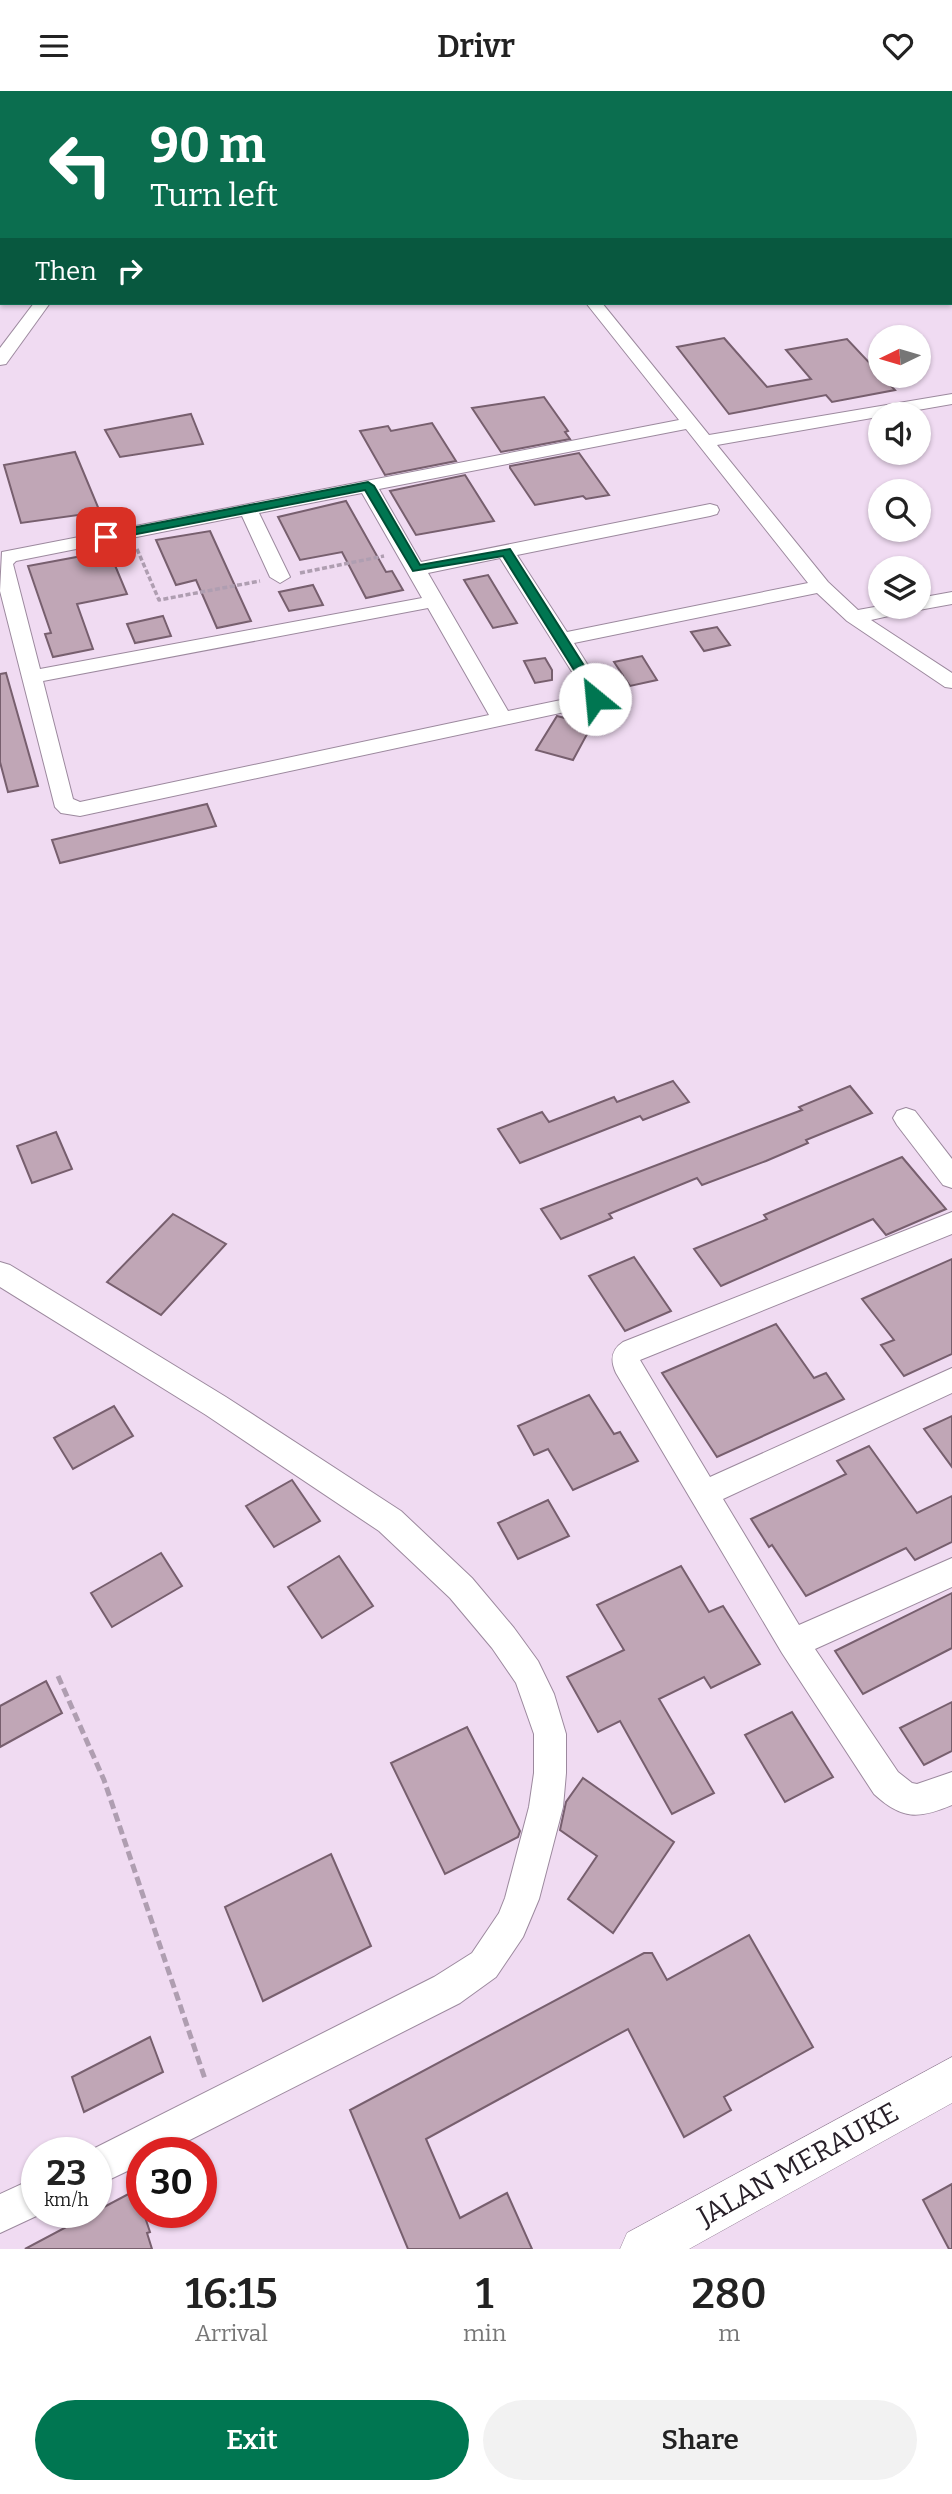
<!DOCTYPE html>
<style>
body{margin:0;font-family:Bitter,serif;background:#f2f2f2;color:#222;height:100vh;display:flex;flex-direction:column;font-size:26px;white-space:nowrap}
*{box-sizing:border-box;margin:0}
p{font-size:23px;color:#767676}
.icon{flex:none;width:38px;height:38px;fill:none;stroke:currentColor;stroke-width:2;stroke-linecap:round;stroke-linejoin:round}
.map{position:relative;height:2158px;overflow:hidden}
.side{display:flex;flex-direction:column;background:#fff;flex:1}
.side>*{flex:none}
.top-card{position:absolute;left:0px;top:0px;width:952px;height:214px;box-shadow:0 2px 5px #0004;background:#0b6e4f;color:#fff;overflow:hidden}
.needle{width:46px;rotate:265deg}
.buttons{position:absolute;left:868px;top:234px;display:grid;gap:14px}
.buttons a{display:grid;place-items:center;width:63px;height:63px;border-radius:50%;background:#fff;box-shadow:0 2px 5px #0004;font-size:35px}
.speed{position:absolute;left:21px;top:2046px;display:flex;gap:14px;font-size:35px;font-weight:700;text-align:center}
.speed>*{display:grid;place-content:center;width:91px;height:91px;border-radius:50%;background:#fff;box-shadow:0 2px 5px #0004;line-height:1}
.speed small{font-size:18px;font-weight:400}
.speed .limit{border:10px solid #d22;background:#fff;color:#111}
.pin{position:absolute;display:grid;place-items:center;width:60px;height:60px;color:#fff;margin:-30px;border-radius:14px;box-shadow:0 4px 10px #0006}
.me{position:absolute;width:77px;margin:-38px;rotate:332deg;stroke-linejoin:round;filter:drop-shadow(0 0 5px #0008)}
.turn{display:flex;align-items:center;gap:24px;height:147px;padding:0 35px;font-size:32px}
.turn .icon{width:91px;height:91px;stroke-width:2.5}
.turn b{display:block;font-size:49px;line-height:60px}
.then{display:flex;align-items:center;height:66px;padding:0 35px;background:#0003;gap:14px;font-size:26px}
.eta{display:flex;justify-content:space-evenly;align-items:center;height:119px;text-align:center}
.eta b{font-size:42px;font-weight:600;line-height:49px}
.button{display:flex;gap:14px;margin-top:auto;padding:14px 35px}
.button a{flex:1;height:80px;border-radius:42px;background:#007651;color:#fff;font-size:28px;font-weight:600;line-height:80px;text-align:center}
.button a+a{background:#f2f2f2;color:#222}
header{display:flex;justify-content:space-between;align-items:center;height:91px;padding:0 35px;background:#fff;font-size:32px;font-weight:600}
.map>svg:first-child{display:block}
</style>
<header><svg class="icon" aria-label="menu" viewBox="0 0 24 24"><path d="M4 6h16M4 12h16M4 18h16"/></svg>Drivr<svg class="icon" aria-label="heart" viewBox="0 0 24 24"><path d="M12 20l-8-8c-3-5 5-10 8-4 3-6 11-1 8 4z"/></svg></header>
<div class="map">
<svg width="952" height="2158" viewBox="0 0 952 2158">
<rect width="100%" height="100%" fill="#f0dbf2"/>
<!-- building -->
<g fill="#c0a6b6" stroke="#775f6e" stroke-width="2">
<path d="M724 247 767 296 811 288 786 259 847 248 895 299 832 311 826 304 729 323 677 256Z"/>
<path d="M544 306 568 340 565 341 570 348 501 361 472 317Z"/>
<path d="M191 323 203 353 120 366 105 339Z"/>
<path d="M432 332 456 370 385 384 360 340 388 335 391 340Z"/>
<path d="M75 361 100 421 21 432 4 374Z"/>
<path d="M579 362 609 404 586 408 583 405 535 414 510 377V375Z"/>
<path d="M465 384 494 430 416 444 390 400Z"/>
<path d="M346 410 386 481 392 480 403 499 366 507 342 461 300 469 278 426Z"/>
<path d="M210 440 251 530 217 537 196 489 176 494 156 449Z"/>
<path d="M109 460 127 503 77 513 93 558 53 566 45 543 51 542 28 475Z"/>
<path d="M488 484 517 532 493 537 464 489Z"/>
<path d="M313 494 323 514 289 520 279 501Z"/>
<path d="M163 525 171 545 135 552 127 533Z"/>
<path d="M717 536 730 554 704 560 691 541Z"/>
<path d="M642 565 657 589 630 595 614 571Z"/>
<path d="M545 567 552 579V589L535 592 524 570Z"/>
<path d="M6 582 38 695 8 701 0 671V583Z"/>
<path d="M557 625 592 634 573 669 536 659Z"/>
<path d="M207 713 216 735 60 772 52 749Z"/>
<path d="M673 990 689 1011 643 1029 640 1025 520 1072 498 1038 542 1021 549 1031 614 1006 617 1011Z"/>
<path d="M850 995 872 1022 806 1049 808 1052 766 1070 702 1094 697 1087 609 1123 612 1127 561 1148 541 1118 802 1019 799 1016Z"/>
<path d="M56 1041 72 1078 32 1092 17 1055Z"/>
<path d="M902 1066 946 1118 886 1144 873 1128 721 1195 694 1158 767 1128 764 1124Z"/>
<path d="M173 1123 226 1153 161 1224 107 1191Z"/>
<path d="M634 1166 671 1220 625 1240 589 1185Z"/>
<path d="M952 1168V1263L904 1285 881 1254 894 1249 862 1208Z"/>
<path d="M776 1233 814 1287 826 1282 844 1308 717 1366 662 1282Z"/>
<path d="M589 1304 614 1343 620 1341 638 1370 573 1399 548 1358 534 1364 518 1335Z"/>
<path d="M114 1315 133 1345 73 1378 54 1347Z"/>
<path d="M952 1325V1376L924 1338Z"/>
<path d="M869 1355 917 1422 952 1405V1451L915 1469 906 1457 806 1505 772 1454 769 1456 751 1428 846 1383 837 1370Z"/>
<path d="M292 1389 320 1430 274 1456 246 1415Z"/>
<path d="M548 1409 569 1445 518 1468 498 1432Z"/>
<path d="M161 1462 182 1495 112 1536 91 1502Z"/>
<path d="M339 1465 373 1515 322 1547 288 1496Z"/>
<path d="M681 1475 709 1521 723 1515 760 1573 711 1597 704 1586 659 1608 714 1702 672 1723 620 1630 598 1641 567 1586 624 1559 597 1514Z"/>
<path d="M952 1502V1557L863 1603 835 1560Z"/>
<path d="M46 1590 62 1622 0 1656V1615Z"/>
<path d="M952 1611V1660L924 1674 900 1637Z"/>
<path d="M792 1621 833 1686 785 1711 745 1644Z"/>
<path d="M467 1636 520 1740 518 1746 445 1783 391 1672Z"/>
<path d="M583 1687 674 1751 613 1842 568 1808 597 1765 560 1739 566 1711Z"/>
<path d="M331 1763 371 1855 263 1910 225 1816Z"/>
<path d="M749 1844 813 1956 724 2006 731 2019 684 2046 628 1938 426 2048 460 2127 507 2102 532 2158H408L350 2019 644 1862H652L667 1889Z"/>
<path d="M150 1946 163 1981 84 2021 72 1986Z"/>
<path d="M952 2093V2158H949L923 2109Z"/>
<path d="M136 2099 150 2141 147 2142 152 2158H25Z"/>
</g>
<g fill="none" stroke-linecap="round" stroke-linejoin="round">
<!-- minor casing -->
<g stroke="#9c899e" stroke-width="2">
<g id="minor">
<path d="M452 0H468L469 1 451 2Z"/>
<rect x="0" y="49" width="2" height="8"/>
<rect x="950" y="83" width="2" height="10"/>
<rect x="0" y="154" width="2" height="10"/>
<path d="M34 212H50L6 273 0 274V257Z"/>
<path d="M586 212H602L709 344 952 303V313L717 354 828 491 858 519 880 515 919 516V507L952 501V513L919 519 913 517 911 520 871 529 952 582V597L945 596 847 530 817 502 574 552 606 603 602 613 80 725 61 722 55 716 0 500 2 461 679 329ZM686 338 808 492 567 541 517 464 710 425 717 423 719 419 717 415 710 413 421 471 379 398ZM362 402 422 507 40 578 13 473 16 470 242 425 270 486 280 492 290 486 259 422ZM500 467 586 603 585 604 508 620 428 482ZM428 517 489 624 80 711 73 708 43 590Z"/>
<path d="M906 1017 915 1020 952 1068V1097L943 1094 897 1034 893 1027 897 1020Z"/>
<path d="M952 1121V1143L640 1269 710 1386 952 1277V1302L723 1408 799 1534 952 1467V1496L815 1558 898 1681 912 1692 917 1693 952 1681V1714C919 1728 902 1729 874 1703L782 1562 616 1282C610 1269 611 1259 623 1251Z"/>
<path d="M0 1171 10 1174 226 1306 401 1420 472 1487 514 1537 538 1570 554 1603 566 1643V1682L563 1716 539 1808 523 1846 496 1886 460 1912 164 2062H142V2073L96 2095V2062H85L434 1886 472 1862 499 1822 505 1807 529 1716 534 1682V1643L516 1592 492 1557 450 1507 379 1440 206 1324 0 1196Z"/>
<path d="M37 2086V2121H45L0 2142V2103Z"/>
</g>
</g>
<!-- tertiary casing -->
<g stroke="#9c899e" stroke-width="1">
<path id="tertiary" d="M952 1966V2012L689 2158H620L627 2142Z"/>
</g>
<!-- path-far1 -->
<g stroke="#af9eb1" stroke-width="3.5" stroke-dasharray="5 2.5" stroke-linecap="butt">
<path d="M137 458 159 509 260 490"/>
<path d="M300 482 384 465"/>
</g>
<!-- path -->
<path stroke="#af9eb1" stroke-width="5" stroke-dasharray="9 4.5" stroke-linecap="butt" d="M58 1585 104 1689 205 1988"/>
<!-- minor -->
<use href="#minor" fill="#fff" fill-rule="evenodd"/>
<!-- tertiary -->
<use href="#tertiary" fill="#fff" fill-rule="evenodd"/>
</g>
<!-- route -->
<path fill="#007651" stroke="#004d35" stroke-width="2" d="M368 391 374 395 420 474 510 458 602 603 600 611 595 612 589 608V603L503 465 413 480 365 399 106 449 100 446 106 442Z"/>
<g text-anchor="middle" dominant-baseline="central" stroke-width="5" stroke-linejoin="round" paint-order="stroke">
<!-- near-street labels -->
<g font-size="28" fill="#282029" stroke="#fff">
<text transform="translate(798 2073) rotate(-29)">JALAN MERAUKE</text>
</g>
</g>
</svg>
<div class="buttons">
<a><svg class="needle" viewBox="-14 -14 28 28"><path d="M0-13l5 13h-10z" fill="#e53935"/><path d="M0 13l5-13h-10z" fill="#767676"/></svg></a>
<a><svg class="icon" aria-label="sound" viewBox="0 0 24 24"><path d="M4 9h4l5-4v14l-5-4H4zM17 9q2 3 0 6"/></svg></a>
<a><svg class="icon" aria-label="search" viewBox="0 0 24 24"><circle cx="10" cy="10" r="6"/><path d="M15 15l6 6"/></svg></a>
<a><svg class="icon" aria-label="layers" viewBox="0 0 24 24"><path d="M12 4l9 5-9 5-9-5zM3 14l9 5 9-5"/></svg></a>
</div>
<div class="speed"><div>23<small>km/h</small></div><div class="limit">30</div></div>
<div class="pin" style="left:106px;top:446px;background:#d93025"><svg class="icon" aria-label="arrive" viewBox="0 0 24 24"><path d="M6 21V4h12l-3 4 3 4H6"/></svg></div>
<svg class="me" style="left:595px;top:608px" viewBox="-20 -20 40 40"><circle r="19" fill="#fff"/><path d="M0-13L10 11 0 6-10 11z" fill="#007651"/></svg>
<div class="top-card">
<div class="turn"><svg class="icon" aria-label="left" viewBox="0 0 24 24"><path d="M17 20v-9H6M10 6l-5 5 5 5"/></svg><div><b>90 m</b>Turn left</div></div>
<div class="then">Then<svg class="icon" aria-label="right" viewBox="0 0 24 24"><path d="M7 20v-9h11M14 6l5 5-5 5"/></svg></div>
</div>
</div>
<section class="side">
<div class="eta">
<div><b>16:15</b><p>Arrival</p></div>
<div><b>1</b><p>min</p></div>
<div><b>280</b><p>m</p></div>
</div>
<div class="button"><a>Exit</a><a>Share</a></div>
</section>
